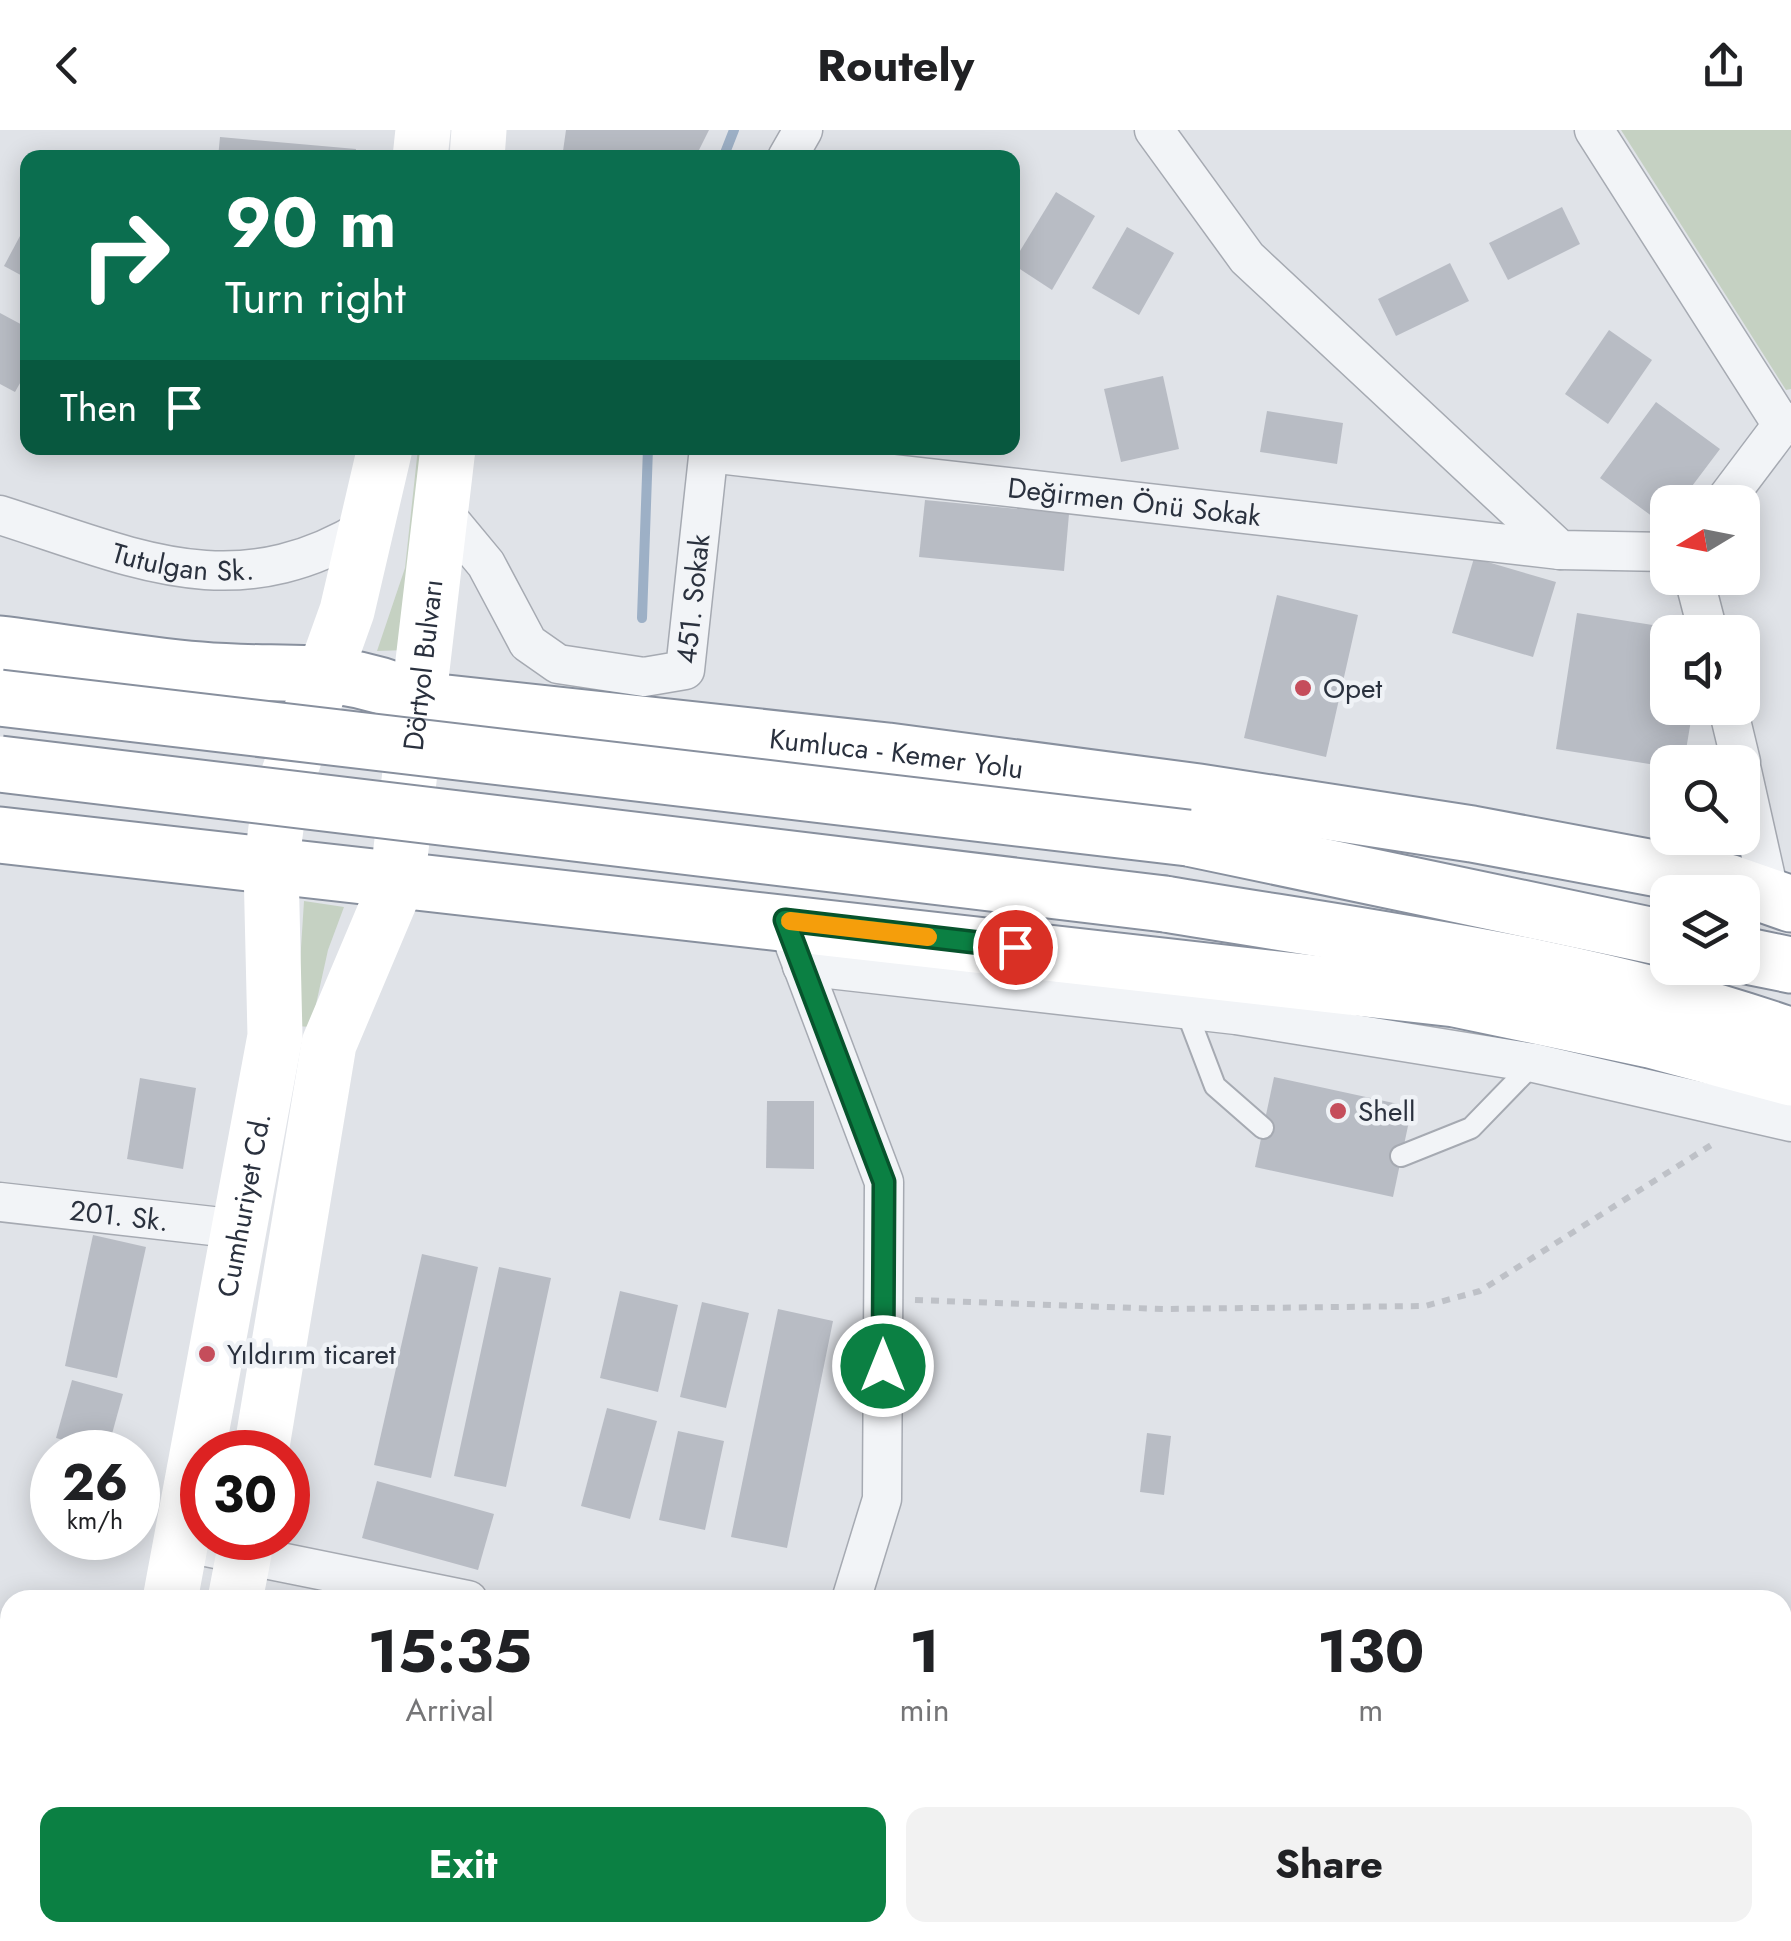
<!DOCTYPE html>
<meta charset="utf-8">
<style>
body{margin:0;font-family:Jost,sans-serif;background:#f2f2f2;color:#202124;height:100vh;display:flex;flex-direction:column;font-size:38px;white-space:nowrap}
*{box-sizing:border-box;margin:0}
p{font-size:32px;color:#757577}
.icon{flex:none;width:55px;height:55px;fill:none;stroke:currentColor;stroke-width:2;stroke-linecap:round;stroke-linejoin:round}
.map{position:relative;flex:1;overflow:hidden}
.sheet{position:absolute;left:0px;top:1460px;width:1792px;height:352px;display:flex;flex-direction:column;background:#fff;border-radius:30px 30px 0 0;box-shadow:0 5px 25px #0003}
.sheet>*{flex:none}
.guide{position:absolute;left:20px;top:20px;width:1000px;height:305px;border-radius:20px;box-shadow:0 5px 25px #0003;background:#0b6e4f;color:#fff;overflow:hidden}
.needle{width:65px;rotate:260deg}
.controls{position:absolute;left:1650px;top:355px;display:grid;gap:20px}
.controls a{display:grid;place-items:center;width:110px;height:110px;border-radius:20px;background:#fff;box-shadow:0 5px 25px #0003;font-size:50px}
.speed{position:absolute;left:30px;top:1300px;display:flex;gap:20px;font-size:50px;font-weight:700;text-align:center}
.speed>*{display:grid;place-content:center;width:130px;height:130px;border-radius:50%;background:#fff;box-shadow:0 5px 25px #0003;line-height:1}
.speed small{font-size:25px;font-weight:400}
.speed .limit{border:15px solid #d22;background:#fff;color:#111}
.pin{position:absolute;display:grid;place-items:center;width:85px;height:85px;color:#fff;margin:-42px;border:5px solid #fff;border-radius:50%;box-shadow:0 2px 10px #0007}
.me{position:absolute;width:110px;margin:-55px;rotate:0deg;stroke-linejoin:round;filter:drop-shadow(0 0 8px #0008)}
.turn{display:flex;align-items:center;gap:35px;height:210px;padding:0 40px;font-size:45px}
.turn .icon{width:130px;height:130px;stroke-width:2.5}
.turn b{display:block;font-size:70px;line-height:85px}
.then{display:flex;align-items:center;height:95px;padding:0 40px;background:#0003;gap:20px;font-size:38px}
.eta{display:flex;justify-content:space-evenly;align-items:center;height:170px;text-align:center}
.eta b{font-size:60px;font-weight:700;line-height:70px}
.cta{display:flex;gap:20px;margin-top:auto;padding:20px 40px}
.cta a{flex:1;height:115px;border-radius:20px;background:#0b8043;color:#fff;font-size:40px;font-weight:700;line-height:115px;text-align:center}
.cta a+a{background:#f2f2f2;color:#202124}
header{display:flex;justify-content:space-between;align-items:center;height:130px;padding:0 40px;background:#fff;font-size:45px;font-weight:700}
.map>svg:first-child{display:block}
</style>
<header><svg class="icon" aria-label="back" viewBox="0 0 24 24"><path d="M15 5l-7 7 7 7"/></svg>Routely<svg class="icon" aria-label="share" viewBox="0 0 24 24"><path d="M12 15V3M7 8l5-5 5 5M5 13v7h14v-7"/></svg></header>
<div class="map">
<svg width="1791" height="1811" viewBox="0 0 1791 1811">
<rect width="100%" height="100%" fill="#e0e3e8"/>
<!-- green -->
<g fill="#c5d1c2">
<path d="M1621 0H1791V259L1786 260Z"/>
<path d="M418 318H429L407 520 377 521 405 438Z"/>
<path d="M304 771 344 777 328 820 311 897 296 896Z"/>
</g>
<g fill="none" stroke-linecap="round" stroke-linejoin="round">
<!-- stream -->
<g stroke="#9db0c6" stroke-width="10">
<path d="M723 28 734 0"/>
<path d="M642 488 648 318"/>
</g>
</g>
<!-- building -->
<g fill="#b8bcc4">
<path d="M566 0H709L695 28H562Z"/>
<path d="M220 7 356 19 355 28H218Z"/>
<path d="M1056 62 1095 86 1052 160 1012 134Z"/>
<path d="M1562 77 1580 114 1508 150 1489 113Z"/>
<path d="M28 91V149L4 136Z"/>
<path d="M1127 97 1174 123 1139 185 1092 158Z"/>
<path d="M1450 133 1469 171 1396 206 1378 169Z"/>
<path d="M0 183 28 198V239L15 262 0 254Z"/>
<path d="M1609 200 1652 230 1608 294 1565 264Z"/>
<path d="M1163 246 1179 319 1121 332 1104 259Z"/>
<path d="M1656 272 1720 319 1680 372H1668L1664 395 1600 348Z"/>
<path d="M1267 281 1343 293 1337 334 1260 322Z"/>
<path d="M925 370 1069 384 1064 441 919 427Z"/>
<path d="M1474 428 1556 452 1533 527 1452 503Z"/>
<path d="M1277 465 1358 485 1326 627 1244 608Z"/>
<path d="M1577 483 1684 500 1668 502V578H1693L1684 632H1668V637L1556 619Z"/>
<path d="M1274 947 1412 977 1393 1067 1255 1037Z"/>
<path d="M140 948 196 958 183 1039 127 1029Z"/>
<path d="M767 971H814V1039L766 1038Z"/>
<path d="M93 1105 146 1117 117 1248 65 1236Z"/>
<path d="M422 1124 478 1137 431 1348 374 1335Z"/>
<path d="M499 1137 551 1148 506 1357 454 1346Z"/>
<path d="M620 1161 678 1175 658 1262 600 1248Z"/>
<path d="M702 1172 749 1183 726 1278 680 1267Z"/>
<path d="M778 1179 833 1191 787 1418 731 1407Z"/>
<path d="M72 1250 123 1264 107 1322 56 1308Z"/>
<path d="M607 1278 657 1291 630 1389 581 1376Z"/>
<path d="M678 1301 724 1311 705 1400 659 1390Z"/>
<path d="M1147 1303 1171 1306 1164 1365 1140 1362Z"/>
<path d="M377 1351 494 1384 478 1440 362 1408Z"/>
<path d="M1218 1461 1220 1470H1190L1189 1466Z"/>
<path d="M6 1629 10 1630V1745L0 1742V1650Z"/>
<path d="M271 1802H399L397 1811H269Z"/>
<path d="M1536 1803 1537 1811H1498V1809Z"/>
</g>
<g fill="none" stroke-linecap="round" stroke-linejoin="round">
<!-- lane casing -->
<g stroke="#a6aab2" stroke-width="24">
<g id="lane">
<path d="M1186 880 1215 956 1263 998"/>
<path d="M1401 1026 1471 998 1534 933"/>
<path d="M537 1811V1802"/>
</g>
</g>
<!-- street casing -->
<g stroke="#a6aab2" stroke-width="41">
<g id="street">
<path d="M1154 0 1247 128 1560 420 1668 422"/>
<path d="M1594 0 1782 295"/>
<path d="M787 28 803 0"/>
<path id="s1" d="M709 323 1560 420"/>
<path d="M1724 372 1782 295 1791 292"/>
<path id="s2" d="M442 381 486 434 528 513 558 534 644 547 685 540 709 318"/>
<path id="s3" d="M0 385C133 427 233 479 366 398"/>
<path d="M1694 448 1708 502"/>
<path d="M1728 578 1741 632"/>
<path d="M1742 641 1770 766"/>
<path d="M795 816 884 1052 882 1369 851 1470"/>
<path d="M802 836 1236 885 1534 933 1791 992"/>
<path id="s4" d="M0 1072 239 1099"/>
<path d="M181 1412 468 1470"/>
<path d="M746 1811 749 1802"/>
</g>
</g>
<!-- highway casing -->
<g stroke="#88909e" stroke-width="59">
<g id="highway">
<path id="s7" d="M0 514C66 522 133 534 200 540 286 548 335 532 419 570L888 621 1199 662 1472 704 1728 752 1791 774"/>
<path d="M0 705 1455 869 1650 910 1791 948"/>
<path d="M1188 708 1668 809"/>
<path d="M1165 774C1374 809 1590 835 1791 906"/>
<path d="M1742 825 1791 835"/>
</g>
</g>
<!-- path -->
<path stroke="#bec1c7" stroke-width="6" stroke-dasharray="8 8" stroke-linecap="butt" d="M915 1170 1163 1179 1425 1176 1480 1161 1716 1012"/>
<!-- lane -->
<use href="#lane" stroke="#f2f4f7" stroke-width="20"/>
<!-- street -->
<use href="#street" stroke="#f2f4f7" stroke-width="38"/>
<!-- secondary -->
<g stroke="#fff" stroke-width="55">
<path d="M420 28 423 0"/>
<path d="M477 28 479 0"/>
<path id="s5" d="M261 1322 329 914 397 753 448 318"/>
<path id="s6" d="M170 1470 275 906 271 736 280 668 347 481 385 318"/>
<path d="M235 1470 247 1408"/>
<path d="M106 1811 108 1802"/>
<path d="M165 1811 167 1802"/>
</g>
<!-- highway -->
<use href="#highway" stroke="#fff" stroke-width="55"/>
<!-- highway-bridge casing -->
<g stroke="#88909e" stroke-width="59" stroke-linecap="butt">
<g id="highway-bridge">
<path d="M0 568 1188 708"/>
<path d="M0 634 1165 774"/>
</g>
</g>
<!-- highway-bridge -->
<use href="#highway-bridge" stroke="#fff" stroke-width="55"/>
</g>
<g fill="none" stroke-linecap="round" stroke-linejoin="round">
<!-- route casing -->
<g stroke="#07532c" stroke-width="25">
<path id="route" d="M883 1236 884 1052 785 790 1015 817"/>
</g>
<!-- route -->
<use href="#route" stroke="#0b8043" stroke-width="18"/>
<!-- slow -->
<path stroke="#f59e0b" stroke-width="18" d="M790 791 928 807"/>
</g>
<!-- markers -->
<g fill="#c54d5b" stroke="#eff2f6" stroke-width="4">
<circle cx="1303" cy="558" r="10"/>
<circle cx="1338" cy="981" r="10"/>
<circle cx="207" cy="1224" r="10"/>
</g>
<g text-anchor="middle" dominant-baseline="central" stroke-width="9" stroke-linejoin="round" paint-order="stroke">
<!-- street labels -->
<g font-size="28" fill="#2a313e" stroke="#eff2f6">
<text stroke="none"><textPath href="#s1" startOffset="428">Değirmen Önü Sokak</textPath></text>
<text stroke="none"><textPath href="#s3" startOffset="190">Tutulgan Sk.</textPath></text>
<text stroke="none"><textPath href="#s2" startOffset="395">451. Sokak</textPath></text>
<text stroke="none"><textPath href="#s5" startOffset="808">Dörtyol Bulvarı</textPath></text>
<text stroke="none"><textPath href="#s7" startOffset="905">Kumluca - Kemer Yolu</textPath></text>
<text stroke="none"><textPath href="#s6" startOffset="402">Cumhuriyet Cd.</textPath></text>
<text stroke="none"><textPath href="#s4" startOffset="120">201. Sk.</textPath></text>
</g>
<!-- poi labels -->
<g font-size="28" fill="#2a313e" stroke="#eff2f6" text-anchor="start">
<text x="1323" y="558">Opet</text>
<text x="1358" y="981">Shell</text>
<text x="227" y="1224">Yıldırım ticaret</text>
</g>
</g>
</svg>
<div class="controls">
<a><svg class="needle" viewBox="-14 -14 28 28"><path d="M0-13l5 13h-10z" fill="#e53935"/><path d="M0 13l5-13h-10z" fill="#757577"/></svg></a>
<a><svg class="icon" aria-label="sound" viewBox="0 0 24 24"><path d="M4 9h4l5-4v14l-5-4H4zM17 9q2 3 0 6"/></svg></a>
<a><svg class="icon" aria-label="search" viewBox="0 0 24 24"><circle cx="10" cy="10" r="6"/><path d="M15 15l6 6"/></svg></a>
<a><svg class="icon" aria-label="layers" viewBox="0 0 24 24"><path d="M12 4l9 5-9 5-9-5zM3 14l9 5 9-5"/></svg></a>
</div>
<div class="speed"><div>26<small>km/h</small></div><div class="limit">30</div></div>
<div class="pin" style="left:1015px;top:817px;background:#d93025"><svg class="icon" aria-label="arrive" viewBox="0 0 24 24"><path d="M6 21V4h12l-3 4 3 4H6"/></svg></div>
<svg class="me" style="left:883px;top:1236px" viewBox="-20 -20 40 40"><circle r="17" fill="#0b8043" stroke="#fff" stroke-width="3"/><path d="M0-11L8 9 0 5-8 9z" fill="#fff"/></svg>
<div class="guide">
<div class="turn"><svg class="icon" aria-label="right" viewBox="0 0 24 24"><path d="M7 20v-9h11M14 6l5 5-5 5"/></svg><div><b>90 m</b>Turn right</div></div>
<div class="then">Then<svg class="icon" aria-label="arrive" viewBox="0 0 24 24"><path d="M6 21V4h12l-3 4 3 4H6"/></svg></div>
</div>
<section class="sheet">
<div class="eta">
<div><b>15:35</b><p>Arrival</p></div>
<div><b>1</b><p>min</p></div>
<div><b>130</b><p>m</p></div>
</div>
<div class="cta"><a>Exit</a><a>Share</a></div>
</section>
</div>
